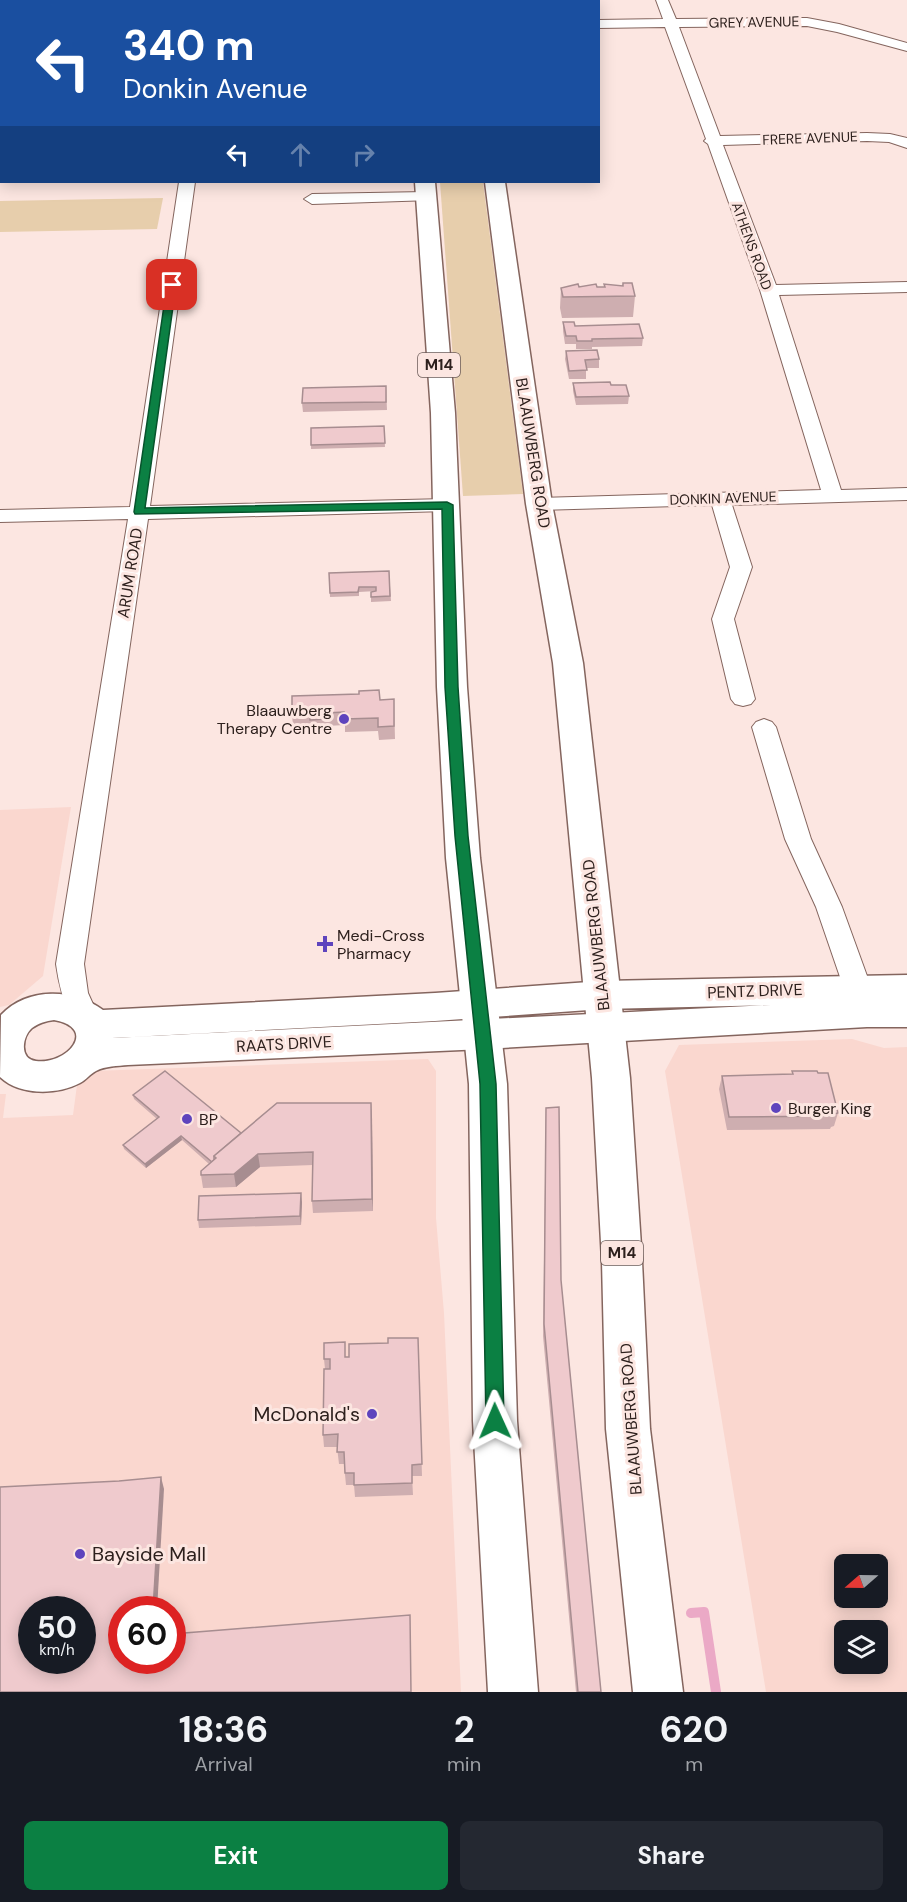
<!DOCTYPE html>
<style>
body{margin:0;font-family:"DM Sans",sans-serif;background:#242831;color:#f1f3f6;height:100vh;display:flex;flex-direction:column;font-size:22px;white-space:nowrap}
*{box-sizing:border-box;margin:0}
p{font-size:20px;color:#9ea1a6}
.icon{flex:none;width:33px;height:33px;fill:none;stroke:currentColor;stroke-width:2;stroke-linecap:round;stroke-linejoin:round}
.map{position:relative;height:1692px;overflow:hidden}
.panel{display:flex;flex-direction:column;background:#171b24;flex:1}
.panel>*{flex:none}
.guide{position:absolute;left:0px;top:0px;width:600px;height:183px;box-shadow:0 3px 15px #0003;background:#1a4fa0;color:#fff;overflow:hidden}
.needle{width:39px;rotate:250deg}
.tools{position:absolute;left:834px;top:1554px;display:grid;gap:12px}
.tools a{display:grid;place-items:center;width:54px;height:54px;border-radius:9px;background:#171b24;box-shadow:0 3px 15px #0003;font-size:30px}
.speed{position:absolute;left:18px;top:1596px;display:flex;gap:12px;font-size:30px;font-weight:700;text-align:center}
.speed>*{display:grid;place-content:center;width:78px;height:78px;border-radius:50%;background:#171b24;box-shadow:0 3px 15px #0003;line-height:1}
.speed small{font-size:15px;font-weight:400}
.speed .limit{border:9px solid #d22;background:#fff;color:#111}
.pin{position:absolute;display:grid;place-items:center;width:51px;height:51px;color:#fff;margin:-26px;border-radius:12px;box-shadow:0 3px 9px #0006}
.me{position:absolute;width:66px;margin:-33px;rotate:359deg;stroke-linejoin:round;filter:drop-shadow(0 0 4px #0008)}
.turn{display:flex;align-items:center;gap:21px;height:126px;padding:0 24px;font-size:27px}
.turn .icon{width:78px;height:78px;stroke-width:2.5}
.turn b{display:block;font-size:42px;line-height:51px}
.lanes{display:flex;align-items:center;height:57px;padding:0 24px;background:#0003;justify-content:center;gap:30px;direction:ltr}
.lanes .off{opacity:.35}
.eta{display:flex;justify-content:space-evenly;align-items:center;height:102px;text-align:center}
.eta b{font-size:36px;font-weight:700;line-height:42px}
.action{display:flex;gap:12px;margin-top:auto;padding:12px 24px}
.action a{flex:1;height:69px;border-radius:9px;background:#0b8043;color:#fff;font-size:24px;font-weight:700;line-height:69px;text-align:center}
.action a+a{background:#242831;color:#f1f3f6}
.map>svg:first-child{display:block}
</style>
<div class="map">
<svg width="907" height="1692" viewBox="0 0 907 1692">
<rect width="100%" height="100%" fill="#fce6e1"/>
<!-- built -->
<g fill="#fad7cf" fill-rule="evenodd">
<path d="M71 807 43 976 9 1005 0 1007V810Z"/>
<path d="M852 1039 884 1048 907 1047V1692H766L665 1071 679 1045ZM844 1564H878V1598H844ZM844 1630H878V1664H844Z"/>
<path d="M428 1059 436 1071V1218L444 1313 461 1692H0V1094H6L3 1118 73 1115 77 1085 92 1071ZM32 1610H82V1660H32ZM122 1610H172V1660H122Z"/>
</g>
<!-- green -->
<g fill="#e7ceac">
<path d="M440 182H483L523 494 463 496Z"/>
<path d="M163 198 157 229 0 232V201Z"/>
</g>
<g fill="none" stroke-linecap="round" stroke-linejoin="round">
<!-- stream -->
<path stroke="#eba9c6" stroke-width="10" d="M691 1613 704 1612 716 1692"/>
<!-- street casing -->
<g stroke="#84655e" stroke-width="2">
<g id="street">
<rect x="20" y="0" width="12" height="2"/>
<rect x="207" y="0" width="12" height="2"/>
<path d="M656 0H668L676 19 807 18 839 24 907 43V51L837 32 807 26 679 27 720 136 867 133 890 134 907 138V148L889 142 867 141 723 145 776 285 907 282V292L779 295 841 490 907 488V500L732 505 752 567 734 619 755 699 751 704 743 706 735 704 731 699 712 619 730 567 712 505 539 510 532 508 529 504 532 500 539 498 821 490 760 290 708 144 704 141 706 139 665 27 598 28V20L663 19Z"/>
<rect x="0" y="31" width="2" height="8"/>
<path d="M0 63H2L0 75Z"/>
<path d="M179 182H195L150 506 447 499 454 501 457 505 454 509 447 511 148 519 84 964 88 993 97 1013 93 1021 83 1024 73 1021C63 1002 59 985 56 964L128 519 0 522V510L130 507Z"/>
<path d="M426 192 434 197 432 200 312 204 304 199 312 194Z"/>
<path d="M764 719 772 722 776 727 811 839 842 907 879 1009 875 1017 865 1020 855 1017 851 1009 816 907 785 839 752 727 756 722Z"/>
</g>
</g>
<!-- secondary casing -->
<g stroke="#84655e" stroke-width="3">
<path id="secondary" d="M907 975V1027H867L484 1049 128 1065C118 1066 105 1066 96 1071 90 1074 86 1080 80 1083 57 1095 20 1096 0 1077L1 1015C27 987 73 988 103 1010L435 993 603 981ZM771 1005 112 1038 435 1021 603 1009ZM54 1020C99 1028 67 1065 36 1061 19 1059 22 1037 32 1028 39 1023 46 1021 54 1020Z"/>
</g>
<!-- primary casing -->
<g stroke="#84655e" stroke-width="3">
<g id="primary">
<rect x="398" y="0" width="16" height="2"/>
<rect x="466" y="0" width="16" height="2"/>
<path d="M415 182H435L455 413 467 687 480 858 507 1084 517 1421 538 1692H488L473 1421 469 1084 446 858 437 687 431 413Z"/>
<path d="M485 182H505L552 504 583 663 630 1078 642 1261 650 1429 683 1692H633L606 1429 602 1261 592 1078 553 663 526 504Z"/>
</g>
</g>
<!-- street -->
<use href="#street" fill="#fff" fill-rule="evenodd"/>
<!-- secondary -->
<use href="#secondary" fill="#fff" fill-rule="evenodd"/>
<!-- primary -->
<use href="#primary" fill="#fff" fill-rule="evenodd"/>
</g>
<!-- wall -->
<g fill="#ceaeb0">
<path d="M623 283 635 296 633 317 562 318 560 308 561 288 604 287V284L622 286Z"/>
<path d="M563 322 575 326 643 338 642 346 592 347V349H576V344H565L563 331Z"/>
<path d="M566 351 599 359V368H586V379H569L565 359Z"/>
<path d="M573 383 611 385 629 396 628 404 576 405 573 391Z"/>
<path d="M386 386 387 410 303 412 302 403Z"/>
<path d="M384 426 385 447 311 449V428Z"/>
<path d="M389 571 391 601 371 602V592L376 591 359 592V596L330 597 329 573Z"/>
<path d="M394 699 395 739 379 740 378 731 345 732V725L327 726 326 732 311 733V727H293L292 714 380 700Z"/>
<path d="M792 1071 838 1113 834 1126 831 1127 830 1129 727 1130 719 1089 722 1076 792 1074Z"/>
<path d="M133 1095 241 1133 372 1116 373 1211 313 1213 312 1201 313 1165 260 1167 236 1187 203 1188 201 1175 209 1164 182 1140 146 1168 124 1149 123 1145 157 1119 134 1099Z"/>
<path d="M546 1108 561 1280 601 1692H576L543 1336Z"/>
<path d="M302 1202 301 1225 199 1228 198 1220Z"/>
<path d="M418 1338 422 1476H412L413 1495 355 1497 354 1485H346L344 1464H339L337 1447H324L323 1435 325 1369 324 1359 349 1357 388 1343Z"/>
</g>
<!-- shaded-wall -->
<g fill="#a78d90">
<path d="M371 1103 372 1116 373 1211 372 1199Z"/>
<path d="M181 1136 182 1140 146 1168 145 1164Z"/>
<path d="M258 1154 260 1167 236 1187 234 1174Z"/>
<path d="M301 1193 302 1202 301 1225 300 1216Z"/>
<path d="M161 1477 164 1489 157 1610H153Z"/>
</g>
<!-- building -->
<g fill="#efcacd" stroke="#a78d90" stroke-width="1.5" fill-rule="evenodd">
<path d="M623 283H632L635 296 563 297 561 288 578 284 579 287 596 284 597 287H605L604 284 623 286Z"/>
<path d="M563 322H574L575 326 639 324 643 338 592 339V341H577L576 336H566Z"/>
<path d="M597 350 599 359 585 360 587 370 569 371 566 351Z"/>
<path d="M610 382 611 385H626L629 396 576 397 573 383Z"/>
<path d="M386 386V402L302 403 303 388Z"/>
<path d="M384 426 385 443 311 445V428Z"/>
<path d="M389 571 390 596 371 597V592L376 591V587H359L358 592 330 593 329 573Z"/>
<path d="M379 690 380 700 394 699V726L378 727V718L344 719V712L326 713 325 719 310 720V714H292V696L359 694V691Z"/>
<path d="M165 1071 241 1133 214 1156V1160L212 1162 181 1136 145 1164 123 1145 159 1117 133 1095Z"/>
<path d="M792 1071H817L818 1073H828L838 1113 833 1114V1116L729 1117 722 1076 793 1074Z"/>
<path d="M277 1103H371L372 1199 312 1201 313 1152 258 1154 234 1174 201 1175V1171L216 1158 214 1156Z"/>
<path d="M559 1107 561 1280 601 1692H578L544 1324 546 1108Z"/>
<path d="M301 1193 300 1216 198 1220 199 1196Z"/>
<path d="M388 1338H418L422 1464 412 1465V1483L354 1485V1473H345L344 1452H337L338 1434 323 1435 324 1369H330V1359H324V1343L345 1342V1357H349V1344L388 1343Z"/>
<path d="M161 1477 153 1610H122V1660H172V1634L410 1615 411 1692H0V1487L119 1481ZM32 1610H82V1660H32Z"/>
</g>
<!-- route -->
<path fill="#0b8043" stroke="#07532c" stroke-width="1.5" d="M172 282 176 285 145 508 447 502 453 505 458 687 468 836 496 1084 504 1421 501 1427 495 1429 488 1427 486 1421 480 1084 455 836 445 687 442 509 135 514 134 512 167 285Z"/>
<!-- markers -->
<g fill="#5e44bd" stroke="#fce6e1" stroke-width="2">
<circle cx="344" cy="719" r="6"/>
<path d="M322 935h6v6h6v6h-6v6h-6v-6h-6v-6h6z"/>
<circle cx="776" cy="1108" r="6"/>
<circle cx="187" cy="1119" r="6"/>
<circle cx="372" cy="1414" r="6"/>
<circle cx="80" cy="1554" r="6"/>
</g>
<g text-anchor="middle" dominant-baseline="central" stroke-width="6" stroke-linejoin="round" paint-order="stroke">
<!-- far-street labels -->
<g font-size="14" fill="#2d201d" stroke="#fce6e1">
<text transform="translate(754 22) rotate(-1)">GREY AVENUE</text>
<text transform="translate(810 138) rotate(-2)">FRERE AVENUE</text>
<text transform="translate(752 246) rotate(70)">ATHENS ROAD</text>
<text transform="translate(723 498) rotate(-2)">DONKIN AVENUE</text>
</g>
<!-- shield labels -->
<g fill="#fce6e1" stroke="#6b5b58" stroke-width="1.5">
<rect x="418" y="353" width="42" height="24" rx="4.5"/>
<rect x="601" y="1241" width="42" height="24" rx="4.5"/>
</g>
<g font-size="15" font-weight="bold" fill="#2d201d">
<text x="439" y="365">M14</text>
<text x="622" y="1253">M14</text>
</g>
<!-- street labels -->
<g font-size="16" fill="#2d201d" stroke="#fce6e1">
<text transform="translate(533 453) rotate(81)">BLAAUWBERG ROAD</text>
<text transform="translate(130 573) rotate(-81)">ARUM ROAD</text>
<text transform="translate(596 935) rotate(-96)">BLAAUWBERG ROAD</text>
<text transform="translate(755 991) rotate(-2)">PENTZ DRIVE</text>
<text transform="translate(284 1044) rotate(-3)">RAATS DRIVE</text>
<text transform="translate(631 1419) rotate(-94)">BLAAUWBERG ROAD</text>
</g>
<!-- poi labels -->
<g font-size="16" fill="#2d201d" stroke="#fce6e1" text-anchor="start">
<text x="332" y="710" text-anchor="end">Blaauwberg<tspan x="332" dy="18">Therapy Centre</tspan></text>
<text x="337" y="935">Medi-Cross<tspan x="337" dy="18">Pharmacy</tspan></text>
<text x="788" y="1108">Burger King</text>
<text x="199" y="1119">BP</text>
</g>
<!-- near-poi labels -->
<g font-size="20" fill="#2d201d" stroke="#fce6e1" text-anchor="end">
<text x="360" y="1414">McDonald's</text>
<text x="92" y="1554" text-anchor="start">Bayside Mall</text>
</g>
</g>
</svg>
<div class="tools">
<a><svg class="needle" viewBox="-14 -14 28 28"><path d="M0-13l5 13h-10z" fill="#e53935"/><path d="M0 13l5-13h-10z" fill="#9ea1a6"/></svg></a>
<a><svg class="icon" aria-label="layers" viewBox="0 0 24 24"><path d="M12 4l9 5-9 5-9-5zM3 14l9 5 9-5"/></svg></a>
</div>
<div class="speed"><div>50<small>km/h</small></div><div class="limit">60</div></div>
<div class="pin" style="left:172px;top:285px;background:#d93025"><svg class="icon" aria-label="arrive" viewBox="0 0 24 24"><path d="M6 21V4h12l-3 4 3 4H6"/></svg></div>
<svg class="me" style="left:495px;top:1421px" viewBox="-20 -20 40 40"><path d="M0-17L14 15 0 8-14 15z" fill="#0b8043" stroke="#fff" stroke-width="4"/></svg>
<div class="guide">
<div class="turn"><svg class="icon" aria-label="left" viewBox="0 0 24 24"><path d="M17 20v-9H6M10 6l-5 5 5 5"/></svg><div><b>340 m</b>Donkin Avenue</div></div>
<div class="lanes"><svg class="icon" aria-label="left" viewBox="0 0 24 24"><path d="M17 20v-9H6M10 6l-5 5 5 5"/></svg><svg class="icon off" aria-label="ahead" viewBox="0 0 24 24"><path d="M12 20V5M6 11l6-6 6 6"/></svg><svg class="icon off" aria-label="right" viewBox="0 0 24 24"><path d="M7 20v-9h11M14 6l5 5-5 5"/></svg></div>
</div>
</div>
<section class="panel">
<div class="eta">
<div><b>18:36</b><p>Arrival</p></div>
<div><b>2</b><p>min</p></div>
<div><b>620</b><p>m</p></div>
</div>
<div class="action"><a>Exit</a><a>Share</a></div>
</section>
